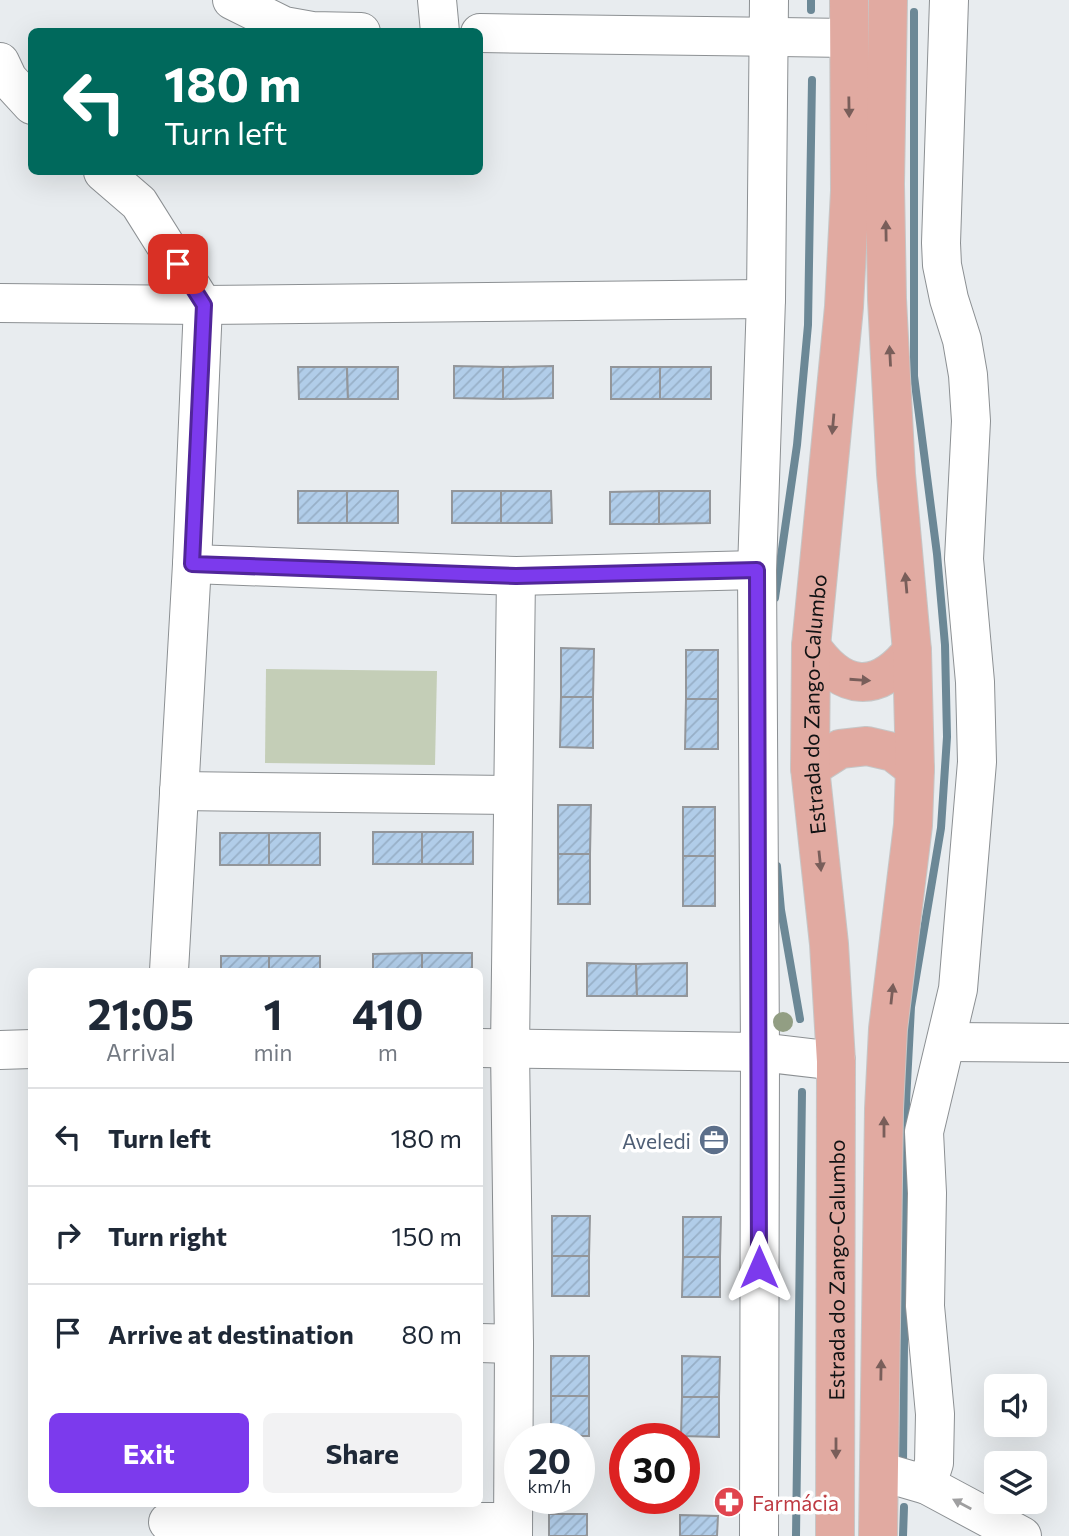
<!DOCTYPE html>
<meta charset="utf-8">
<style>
body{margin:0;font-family:Commissioner,sans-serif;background:#f2f2f3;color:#1f2937;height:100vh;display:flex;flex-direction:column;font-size:26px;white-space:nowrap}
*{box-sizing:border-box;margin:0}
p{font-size:23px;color:#747a83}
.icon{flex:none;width:38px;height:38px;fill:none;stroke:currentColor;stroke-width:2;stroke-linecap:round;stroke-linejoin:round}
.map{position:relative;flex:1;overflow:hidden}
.drawer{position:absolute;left:28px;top:968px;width:455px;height:539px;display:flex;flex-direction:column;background:#fff;border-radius:10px;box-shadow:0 7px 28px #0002}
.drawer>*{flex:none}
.banner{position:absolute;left:28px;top:28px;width:455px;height:147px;border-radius:10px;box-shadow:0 7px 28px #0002;background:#00695c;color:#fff;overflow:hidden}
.tools{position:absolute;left:984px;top:1374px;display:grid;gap:14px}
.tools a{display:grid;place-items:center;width:63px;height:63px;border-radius:10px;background:#fff;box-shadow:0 7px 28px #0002;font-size:35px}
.speed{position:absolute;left:504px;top:1423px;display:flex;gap:14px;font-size:35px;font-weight:700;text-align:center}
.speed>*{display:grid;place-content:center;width:91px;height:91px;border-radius:50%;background:#fff;box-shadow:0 7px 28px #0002;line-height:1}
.speed small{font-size:18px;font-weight:400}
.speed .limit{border:10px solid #d22;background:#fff;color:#111}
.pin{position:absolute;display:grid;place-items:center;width:60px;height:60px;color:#fff;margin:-30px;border-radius:14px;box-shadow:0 4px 10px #0006}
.me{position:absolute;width:77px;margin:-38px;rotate:0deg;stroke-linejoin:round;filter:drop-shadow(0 0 5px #0008)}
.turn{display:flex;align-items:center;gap:24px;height:147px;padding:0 21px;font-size:32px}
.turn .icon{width:91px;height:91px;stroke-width:2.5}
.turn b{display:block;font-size:49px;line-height:60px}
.eta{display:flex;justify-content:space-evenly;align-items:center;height:119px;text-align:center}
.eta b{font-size:42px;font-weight:700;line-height:49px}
.primary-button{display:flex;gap:14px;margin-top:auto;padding:14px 21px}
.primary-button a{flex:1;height:80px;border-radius:10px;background:#7c3aed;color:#fff;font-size:28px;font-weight:700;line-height:80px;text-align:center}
.primary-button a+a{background:#f2f2f3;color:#1f2937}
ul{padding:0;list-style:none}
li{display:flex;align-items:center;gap:21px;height:98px;padding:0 21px;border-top:2px solid #e0e1e3}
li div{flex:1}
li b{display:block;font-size:26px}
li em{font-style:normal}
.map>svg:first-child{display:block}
</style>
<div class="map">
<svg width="1069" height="1536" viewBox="0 0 1069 1536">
<defs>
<pattern id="building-hatch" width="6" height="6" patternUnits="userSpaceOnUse" patternTransform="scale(1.75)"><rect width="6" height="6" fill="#b1cde9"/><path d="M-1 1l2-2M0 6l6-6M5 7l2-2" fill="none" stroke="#97afc7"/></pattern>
</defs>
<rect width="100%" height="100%" fill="#e8ecef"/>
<!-- garden -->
<path fill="#c4ceb7" d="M266 669 437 671 435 765 265 763Z"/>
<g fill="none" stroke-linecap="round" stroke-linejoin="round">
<!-- stream -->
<g stroke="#6c8896" stroke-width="8">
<path d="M811 10V0"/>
<path d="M775 598 797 445 808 325 812 80"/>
<path d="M777 866 781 910 800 1019"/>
<path d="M903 1464 906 1102 911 1007 941 828 947 737 945 645 937 554 914 376V12"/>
<path d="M796 1536 802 1092"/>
<path d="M903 1536 904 1507"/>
</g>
</g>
<!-- building -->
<g fill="url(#building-hatch)" stroke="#93969a" stroke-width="2">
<path d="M454 366 503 367V399L454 398Z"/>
<path d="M553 366V398L503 399V367Z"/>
<path d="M298 367H347L348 399H299Z"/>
<path d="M347 367H398V399H348Z"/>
<rect x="611" y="367" width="49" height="32"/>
<rect x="660" y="367" width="51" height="32"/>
<rect x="298" y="491" width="49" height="32"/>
<rect x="347" y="491" width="51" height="32"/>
<rect x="452" y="491" width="49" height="32"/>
<path d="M501 491H551L552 523H501Z"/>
<path d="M659 491H710V523L659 524Z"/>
<path d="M659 491V524H610V492Z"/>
<path d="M561 648 594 649 593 697H561Z"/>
<rect x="686" y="650" width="32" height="49"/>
<path d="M561 697H593V748L560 747Z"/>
<path d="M686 699H718V749H685Z"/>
<path d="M558 805H591L590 854H558Z"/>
<rect x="683" y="807" width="32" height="49"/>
<rect x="373" y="832" width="49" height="32"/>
<rect x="422" y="832" width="51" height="32"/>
<rect x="220" y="833" width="49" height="32"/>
<rect x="269" y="833" width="51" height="32"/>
<rect x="558" y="854" width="32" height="50"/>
<rect x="683" y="856" width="32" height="50"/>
<rect x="422" y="953" width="50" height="18"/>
<path d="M422 953V971H373V954Z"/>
<rect x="221" y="956" width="48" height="15"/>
<rect x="269" y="956" width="51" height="15"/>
<path d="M587 963 636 964 637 996H587Z"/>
<path d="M687 963V996H637L636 964Z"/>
<path d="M552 1216H590L589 1256H552Z"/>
<path d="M683 1217H721L720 1257H683Z"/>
<rect x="552" y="1256" width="37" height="40"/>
<path d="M683 1257H720V1297H682Z"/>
<rect x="551" y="1356" width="38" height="40"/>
<path d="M682 1356 720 1357 719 1397H682Z"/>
<rect x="551" y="1396" width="38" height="40"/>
<path d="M682 1397H719V1437L681 1436Z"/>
<rect x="549" y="1514" width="38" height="22"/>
<path d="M680 1515 718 1516 717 1536H680Z"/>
</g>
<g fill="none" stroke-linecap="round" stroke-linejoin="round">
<!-- minor casing -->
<g stroke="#8c9093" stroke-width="40">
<g id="minor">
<path d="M232 0 284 26 312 31 361 32"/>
<path d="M437 0 440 32"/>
<path d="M480 33 848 38"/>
<path d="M0 62 8 79 32 105"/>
<path d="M103 172 139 203 203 305 192 564 169 971"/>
<path d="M0 303 203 305 766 299"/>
<path d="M192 564 516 576 757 570"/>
<path d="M179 791 513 795"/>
<path d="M947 1042 1069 1043"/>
<path d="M480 1048 760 1052 836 1061"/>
<path d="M0 1050 32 1049"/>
<path d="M480 1343 514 1344"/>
<path d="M879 1471 927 1485 1022 1536"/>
<path d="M927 1485 934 1463 935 1414 925 1306 927 1193 924 1132 958 989 977 762 975 682 964 559 971 421 968 375 962 340 949 299 942 265 941 243 949 0"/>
<path d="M168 1522H513"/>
<path d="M513 1536 514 1344 510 1049 516 576"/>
<path d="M759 1536 760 1052 757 570 766 299 769 0"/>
</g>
</g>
<!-- major casing -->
<g stroke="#c6c6c6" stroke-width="40">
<g id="major">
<path d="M811 646C842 691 877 695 912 651"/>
<path d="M810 768 840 749 867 746 893 752 915 769"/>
<path id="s1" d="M835 1536 836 1061 829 944 810 768 811 646 844 307 850 191 849 0"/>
<path d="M878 1536 884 1109 888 1029 913 825 915 769 912 651 896 474 887 299 885 184 888 0"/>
</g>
</g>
<!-- minor -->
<use href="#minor" stroke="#fff" stroke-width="38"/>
<!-- major -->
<use href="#major" stroke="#e1aaa1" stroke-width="38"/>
</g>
<!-- trees -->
<circle fill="#929e83" cx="783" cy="1022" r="10"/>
<!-- one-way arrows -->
<defs><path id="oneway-solid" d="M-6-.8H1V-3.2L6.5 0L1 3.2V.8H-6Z" transform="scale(1.75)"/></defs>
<g fill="#795e5a">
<use href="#oneway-solid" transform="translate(849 107) rotate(89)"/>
<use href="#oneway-solid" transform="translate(886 231) rotate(-91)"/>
<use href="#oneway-solid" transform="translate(890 356) rotate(-93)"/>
<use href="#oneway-solid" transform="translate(833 424) rotate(95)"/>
<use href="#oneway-solid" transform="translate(906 583) rotate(-95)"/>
<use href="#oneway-solid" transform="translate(860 680) rotate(4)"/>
<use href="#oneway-solid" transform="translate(820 861) rotate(84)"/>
<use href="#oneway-solid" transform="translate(892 994) rotate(-84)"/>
<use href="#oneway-solid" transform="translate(884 1127) rotate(-90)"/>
<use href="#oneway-solid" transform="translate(881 1370) rotate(-89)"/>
<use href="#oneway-solid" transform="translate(836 1448) rotate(90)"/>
</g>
<use fill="#a0a0a1" href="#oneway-solid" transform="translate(962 1504) rotate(-152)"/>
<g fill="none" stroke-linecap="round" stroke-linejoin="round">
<!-- route casing -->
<g stroke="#51269a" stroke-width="18">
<path id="route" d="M178 264 204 305 192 564 516 576 757 570 759 1267"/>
</g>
<!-- route -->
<use href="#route" stroke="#7c3aed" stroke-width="12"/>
</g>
<!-- icons -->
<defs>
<g id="office-disc" transform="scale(1.575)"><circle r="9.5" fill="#5c6f8a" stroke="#fff"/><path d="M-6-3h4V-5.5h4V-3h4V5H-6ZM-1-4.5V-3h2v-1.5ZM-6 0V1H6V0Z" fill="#fff"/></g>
<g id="pharmacy-disc" transform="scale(1.575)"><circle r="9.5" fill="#e0444e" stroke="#fff"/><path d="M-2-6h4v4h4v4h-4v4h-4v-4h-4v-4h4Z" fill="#fff"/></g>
</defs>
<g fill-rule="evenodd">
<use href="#office-disc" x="714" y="1140"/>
<use href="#pharmacy-disc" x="729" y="1502"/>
</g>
<g text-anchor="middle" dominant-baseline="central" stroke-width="7" stroke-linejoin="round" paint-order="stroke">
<!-- street labels -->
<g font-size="21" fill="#111213" stroke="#fff">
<text stroke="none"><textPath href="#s1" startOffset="833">Estrada do Zango-Calumbo</textPath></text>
<text stroke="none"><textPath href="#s1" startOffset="266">Estrada do Zango-Calumbo</textPath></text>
</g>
<!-- service labels -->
<g font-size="21" fill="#4e5e75" stroke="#fff" text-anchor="end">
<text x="691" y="1140">Aveledi</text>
</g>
<!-- health labels -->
<g font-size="21" fill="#be3a42" stroke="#fff" text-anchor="start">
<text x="752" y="1502">Farmácia</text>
</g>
</g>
</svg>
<div class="tools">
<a><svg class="icon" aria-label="sound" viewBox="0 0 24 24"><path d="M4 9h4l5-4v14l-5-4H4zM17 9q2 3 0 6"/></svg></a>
<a><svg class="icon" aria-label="layers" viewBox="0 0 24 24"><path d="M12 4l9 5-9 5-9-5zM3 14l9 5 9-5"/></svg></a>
</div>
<div class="speed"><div>20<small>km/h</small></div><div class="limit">30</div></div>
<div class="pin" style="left:178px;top:264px;background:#d93025"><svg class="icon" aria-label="arrive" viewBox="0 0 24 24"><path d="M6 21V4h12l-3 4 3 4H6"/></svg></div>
<svg class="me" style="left:759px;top:1267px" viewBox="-20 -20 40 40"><path d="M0-17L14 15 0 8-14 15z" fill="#7c3aed" stroke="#fff" stroke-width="4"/></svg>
<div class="banner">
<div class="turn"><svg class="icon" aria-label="left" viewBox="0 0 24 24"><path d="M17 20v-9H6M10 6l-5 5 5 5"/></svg><div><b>180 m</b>Turn left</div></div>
</div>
<section class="drawer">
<div class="eta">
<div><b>21:05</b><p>Arrival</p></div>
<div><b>1</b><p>min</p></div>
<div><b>410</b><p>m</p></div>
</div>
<ul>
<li><svg class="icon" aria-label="left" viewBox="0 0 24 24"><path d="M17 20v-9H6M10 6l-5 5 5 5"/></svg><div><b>Turn left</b></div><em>180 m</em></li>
<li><svg class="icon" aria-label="right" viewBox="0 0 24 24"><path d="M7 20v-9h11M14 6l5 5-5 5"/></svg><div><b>Turn right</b></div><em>150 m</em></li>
<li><svg class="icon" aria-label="arrive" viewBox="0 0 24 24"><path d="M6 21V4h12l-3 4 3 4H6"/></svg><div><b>Arrive at destination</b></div><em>80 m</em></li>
</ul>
<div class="primary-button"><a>Exit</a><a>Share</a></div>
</section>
</div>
